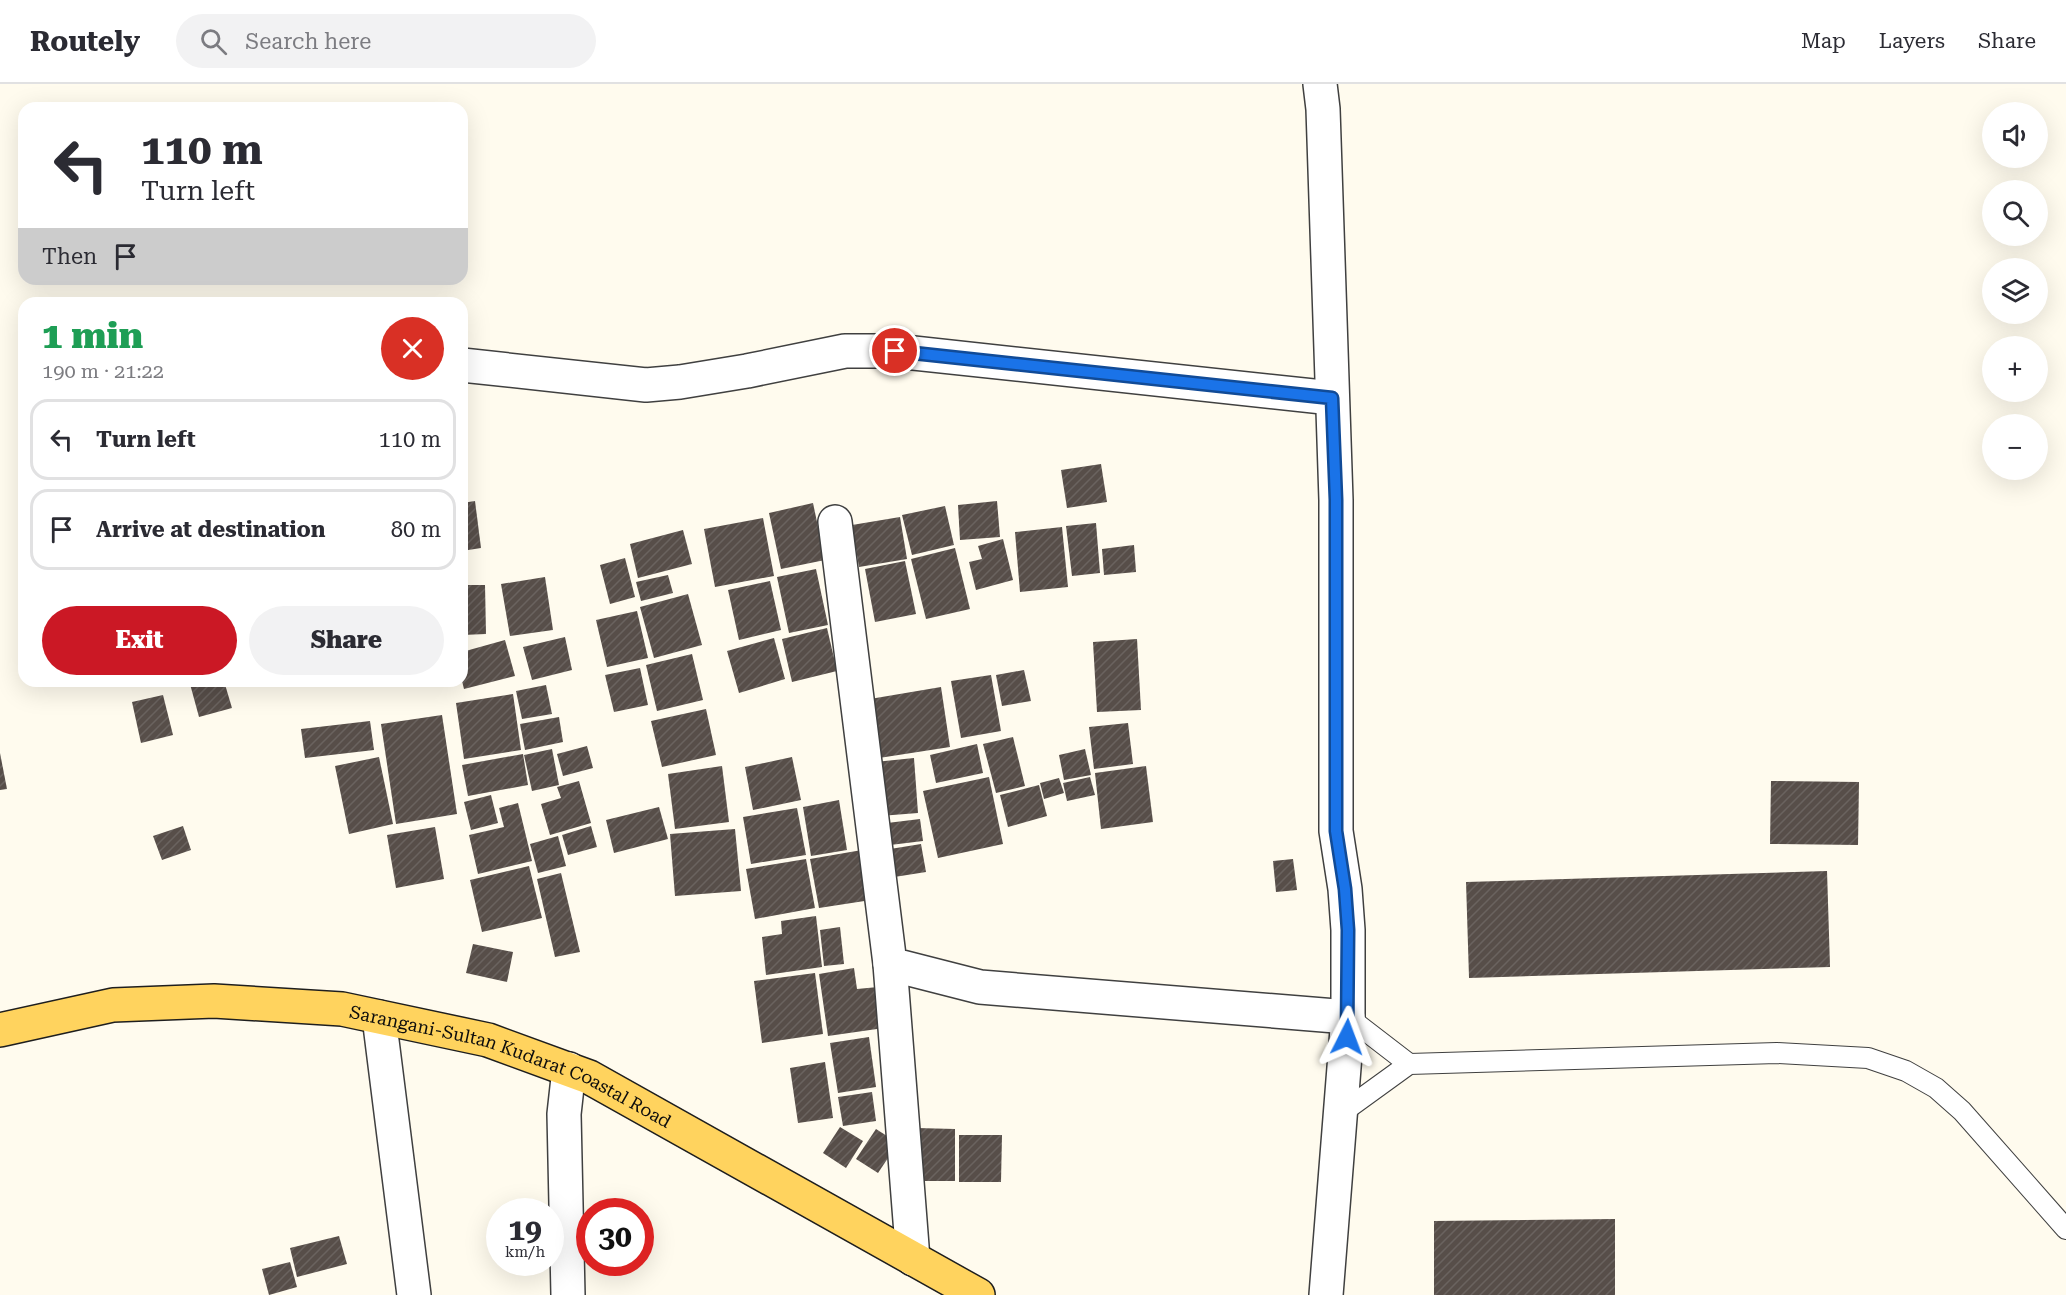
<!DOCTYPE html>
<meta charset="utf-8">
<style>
body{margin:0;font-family:"Roboto Serif",serif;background:#f2f2f3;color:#2b2b33;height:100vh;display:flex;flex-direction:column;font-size:22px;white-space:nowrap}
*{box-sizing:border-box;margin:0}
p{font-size:20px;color:#7c7c81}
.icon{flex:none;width:33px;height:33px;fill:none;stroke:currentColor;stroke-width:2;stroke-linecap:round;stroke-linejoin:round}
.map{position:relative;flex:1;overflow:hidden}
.drawer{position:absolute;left:18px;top:213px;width:450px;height:390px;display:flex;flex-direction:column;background:#fff;border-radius:18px;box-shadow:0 6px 24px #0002}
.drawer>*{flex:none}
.hud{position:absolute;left:18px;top:18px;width:450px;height:183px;border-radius:18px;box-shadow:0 6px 24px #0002;background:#fff;color:#2b2b33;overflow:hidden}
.tools{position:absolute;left:1982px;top:18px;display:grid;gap:12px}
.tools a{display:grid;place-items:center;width:66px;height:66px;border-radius:50%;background:#fff;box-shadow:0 6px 24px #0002;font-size:30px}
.speed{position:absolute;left:486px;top:1114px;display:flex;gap:12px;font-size:30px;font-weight:700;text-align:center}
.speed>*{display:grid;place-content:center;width:78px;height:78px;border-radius:50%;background:#fff;box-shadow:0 6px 24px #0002;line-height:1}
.speed small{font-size:15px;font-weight:400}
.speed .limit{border:9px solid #d22;background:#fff;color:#111}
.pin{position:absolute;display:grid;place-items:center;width:51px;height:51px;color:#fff;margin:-26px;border:3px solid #fff;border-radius:50%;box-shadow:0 2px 6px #0007}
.me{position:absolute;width:66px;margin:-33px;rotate:3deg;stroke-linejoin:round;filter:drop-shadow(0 0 4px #0008)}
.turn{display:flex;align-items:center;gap:21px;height:126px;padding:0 24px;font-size:27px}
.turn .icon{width:78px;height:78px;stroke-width:2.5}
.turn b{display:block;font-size:42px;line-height:51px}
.then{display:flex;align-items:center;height:57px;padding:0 24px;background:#0003;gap:12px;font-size:22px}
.round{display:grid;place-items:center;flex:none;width:63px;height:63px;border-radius:32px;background:#f2f2f3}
.summary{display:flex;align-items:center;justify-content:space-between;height:102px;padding:0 24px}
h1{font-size:36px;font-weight:800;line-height:45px;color:#1e9e55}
.primary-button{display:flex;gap:12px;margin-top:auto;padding:12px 24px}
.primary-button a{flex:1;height:69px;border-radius:36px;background:#cb1825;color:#fff;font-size:24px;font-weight:800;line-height:69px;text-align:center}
.primary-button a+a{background:#f2f2f3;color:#2b2b33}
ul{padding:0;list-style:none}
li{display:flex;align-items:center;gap:18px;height:81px;margin:0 12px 9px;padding:0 12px;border:3px solid #e1e1e2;border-radius:18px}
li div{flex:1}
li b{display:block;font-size:22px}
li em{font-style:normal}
header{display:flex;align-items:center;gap:36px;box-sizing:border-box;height:84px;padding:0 30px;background:#fff;border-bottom:2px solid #e1e1e2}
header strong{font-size:28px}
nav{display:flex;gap:33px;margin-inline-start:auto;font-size:21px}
.search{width:420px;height:54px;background:#f2f2f3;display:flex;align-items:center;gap:15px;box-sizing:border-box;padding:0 21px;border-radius:33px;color:#7c7c81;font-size:22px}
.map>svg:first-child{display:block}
</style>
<header>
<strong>Routely</strong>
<div class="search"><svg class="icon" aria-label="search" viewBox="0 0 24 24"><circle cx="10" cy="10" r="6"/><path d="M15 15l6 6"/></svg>Search here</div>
<nav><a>Map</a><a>Layers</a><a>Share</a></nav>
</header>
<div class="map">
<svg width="2066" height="1211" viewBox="0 0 2066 1211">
<defs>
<pattern id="building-hatch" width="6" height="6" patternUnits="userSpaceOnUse" patternTransform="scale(1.5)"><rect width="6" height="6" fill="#574e49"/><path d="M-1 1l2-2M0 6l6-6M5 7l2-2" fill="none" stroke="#6a635f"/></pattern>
</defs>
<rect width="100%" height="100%" fill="#fffbee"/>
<!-- building -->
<g fill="url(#building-hatch)">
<path d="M1101 380 1107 418 1067 424 1061 386Z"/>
<path d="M475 417 481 464 462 467V419Z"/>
<path d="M997 417 1000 453 960 456 958 421Z"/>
<path d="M813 419 825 476 781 485 769 429Z"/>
<path d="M945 422 954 461 912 471 902 431Z"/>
<path d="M900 433 907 475 859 483 852 441Z"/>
<path d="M763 434 774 492 715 503 704 445Z"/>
<path d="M1096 439 1100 489 1072 492 1066 442Z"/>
<path d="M1062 443 1068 503 1020 508 1015 448Z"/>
<path d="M683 446 692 480 638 494 630 460Z"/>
<path d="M1003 455 1013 496 976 506 969 478 982 475 978 462Z"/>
<path d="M1134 461 1136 488 1104 491 1102 465Z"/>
<path d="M955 464 970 525 926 535 911 475Z"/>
<path d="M625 474 635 513 610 520 600 481Z"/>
<path d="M905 477 916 530 875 538 865 485Z"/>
<path d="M816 485 828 541 789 549 777 493Z"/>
<path d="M668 491 673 509 641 517 636 498Z"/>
<path d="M545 493 553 546 510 552 501 500Z"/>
<path d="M770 497 781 546 739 556 728 506Z"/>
<path d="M462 501H485L486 550 462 551Z"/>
<path d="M688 510 702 561 654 574 640 523Z"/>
<path d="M637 527 648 574 607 583 596 536Z"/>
<path d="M827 544 837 587 792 598 782 555Z"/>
<path d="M565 553 572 586 532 596 523 563Z"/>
<path d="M774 554 785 595 739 609 727 567Z"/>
<path d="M1137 555 1141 626 1097 628 1093 558Z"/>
<path d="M505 556 515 592 464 605 462 597V568Z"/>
<path d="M692 570 703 616 657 627 646 581Z"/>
<path d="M640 584 648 621 614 628 605 591Z"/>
<path d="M1024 586 1031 617 1002 622 996 591Z"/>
<path d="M991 591 1001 647 961 654 951 597Z"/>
<path d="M199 597H224L232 624 199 633 190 600Z"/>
<path d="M546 601 552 630 522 635 516 607Z"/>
<path d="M941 603 950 663 879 674 870 615Z"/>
<path d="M513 610 521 666 464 675 456 619Z"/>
<path d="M163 611 173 651 141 659 132 618Z"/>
<path d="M706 625 716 671 662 683 651 637Z"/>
<path d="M442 631 457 730 396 740 381 640Z"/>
<path d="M559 633 563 658 525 666 520 640Z"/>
<path d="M370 637 374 666 305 674 301 645Z"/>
<path d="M1128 639 1133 680 1094 685 1089 643Z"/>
<path d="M1013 653 1025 702 996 709 983 660Z"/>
<path d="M977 660 983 689 936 699 930 671Z"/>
<path d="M587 662 593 684 563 692 557 670Z"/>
<path d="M552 665 559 701 532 707 524 671Z"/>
<path d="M1085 665 1091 691 1064 696 1059 671Z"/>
<path d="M0 669 7 705 0 706Z"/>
<path d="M523 670 528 701 468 712 462 681Z"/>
<path d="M379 673 393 740 349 750 335 682Z"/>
<path d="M792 673 801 716 753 726 745 683Z"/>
<path d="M914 674 918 729 880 732 875 678Z"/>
<path d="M722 682 729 738 675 745 668 690Z"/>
<path d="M1146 682 1153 738 1101 745 1095 689Z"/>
<path d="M989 693 1003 760 938 774 923 707Z"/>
<path d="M1090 693 1095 711 1067 717 1063 699Z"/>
<path d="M1059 694 1064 709 1044 715 1040 699Z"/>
<path d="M579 697 591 739 550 751 541 720 561 714 557 703Z"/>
<path d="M1771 697 1859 698 1858 761 1770 760Z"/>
<path d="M1039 701 1047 732 1008 743 1000 711Z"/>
<path d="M491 711 498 739 471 746 464 718Z"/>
<path d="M839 716 847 766 811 772 803 723Z"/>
<path d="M518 719 532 777 478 790 469 751 504 743 499 724Z"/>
<path d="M659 723 668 755 614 769 606 736Z"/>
<path d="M797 724 806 771 751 780 743 733Z"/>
<path d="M920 735 923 757 882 762 879 740Z"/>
<path d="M183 742 191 766 162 776 153 752Z"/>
<path d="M591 742 597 763 568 771 562 751Z"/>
<path d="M435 743 444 795 396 804 387 751Z"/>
<path d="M735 745 741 807 675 812 670 750Z"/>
<path d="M558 752 566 782 538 789 530 760Z"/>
<path d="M921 760 926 788 888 794 884 766Z"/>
<path d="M862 766 871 816 819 824 810 775Z"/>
<path d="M806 775 815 824 755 835 746 785Z"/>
<path d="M1293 775 1297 806 1276 808 1273 777Z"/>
<path d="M529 782 542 834 482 848 470 796Z"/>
<path d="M1827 787 1830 883 1469 894 1466 798Z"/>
<path d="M561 789 580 868 555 873 537 795Z"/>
<path d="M816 832 822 883 766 891 762 853 782 850 781 837Z"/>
<path d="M840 843 844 880 824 882 820 846Z"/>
<path d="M473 860 513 868 507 898 466 889Z"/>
<path d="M854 884 857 905 878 903 884 944 828 952 819 890Z"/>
<path d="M815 889 823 950 762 959 754 897Z"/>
<path d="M869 953 876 1003 838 1009 830 959Z"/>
<path d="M825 978 833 1034 798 1039 790 984Z"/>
<path d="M872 1008 876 1037 843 1042 838 1013Z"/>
<path d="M840 1043 863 1057 846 1084 823 1069Z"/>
<path d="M917 1044 955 1045V1097H917Z"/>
<path d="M876 1045 898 1059 878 1089 856 1075Z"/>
<path d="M959 1051H1002L1001 1098H959Z"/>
<path d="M1615 1135V1211H1434V1137Z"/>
<path d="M339 1152 347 1180 297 1193 290 1164Z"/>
<path d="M290 1178 297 1203 269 1211 262 1185Z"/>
</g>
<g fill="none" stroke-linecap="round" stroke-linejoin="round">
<!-- lane casing -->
<g stroke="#404040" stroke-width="22">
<g id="lane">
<path d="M1348 933 1409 980"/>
<path d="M1340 1030 1409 980 1777 969 1868 974 1906 987 1936 1004 1962 1027 2066 1145"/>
</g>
</g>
<!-- street casing -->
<g stroke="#404040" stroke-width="36">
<g id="street">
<path d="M1320 0 1323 25 1336 416V747L1345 805 1348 846V933L1326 1211"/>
<path d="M462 281 646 301 680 298 747 287 845 267H895L1332 314"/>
<path d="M835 438 890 880 980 903 1348 933"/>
<path d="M890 880 913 1175"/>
<path d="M379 933 414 1211"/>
<path d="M568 1211 564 1030 569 985"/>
</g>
</g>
<!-- primary casing -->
<g stroke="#1e1e1e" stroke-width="36">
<g id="primary">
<path id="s1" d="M0 946 113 921 214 917 342 925 488 956 589 993 978 1211"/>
</g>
</g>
<!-- lane -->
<use href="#lane" stroke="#fff" stroke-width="20"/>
<!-- street -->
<use href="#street" stroke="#fff" stroke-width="33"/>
<!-- primary -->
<use href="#primary" stroke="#ffd35e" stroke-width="33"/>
</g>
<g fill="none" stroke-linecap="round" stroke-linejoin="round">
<!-- route casing -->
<g stroke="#114b97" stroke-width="15">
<path id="route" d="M895 267 1332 314 1336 416V747L1345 805 1348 846 1347 953"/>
</g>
<!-- route -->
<use href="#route" stroke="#1a73e8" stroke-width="10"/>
</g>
<g text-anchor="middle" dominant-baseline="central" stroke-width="6" stroke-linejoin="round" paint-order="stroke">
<!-- street labels -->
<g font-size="18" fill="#0d0d0d" stroke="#fff">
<text stroke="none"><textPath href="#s1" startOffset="524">Sarangani-Sultan Kudarat Coastal Road</textPath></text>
</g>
</g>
</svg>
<div class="tools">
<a><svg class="icon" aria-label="sound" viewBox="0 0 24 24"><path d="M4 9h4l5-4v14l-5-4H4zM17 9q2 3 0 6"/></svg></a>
<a><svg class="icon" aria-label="search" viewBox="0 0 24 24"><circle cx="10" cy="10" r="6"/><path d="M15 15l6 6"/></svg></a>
<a><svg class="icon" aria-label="layers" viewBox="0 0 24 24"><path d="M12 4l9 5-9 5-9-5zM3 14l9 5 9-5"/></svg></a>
<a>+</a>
<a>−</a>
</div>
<div class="speed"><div>19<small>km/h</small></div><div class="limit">30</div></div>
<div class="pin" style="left:895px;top:267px;background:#d93025"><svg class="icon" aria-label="arrive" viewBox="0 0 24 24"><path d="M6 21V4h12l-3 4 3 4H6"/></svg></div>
<svg class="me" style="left:1347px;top:953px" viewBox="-20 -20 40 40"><path d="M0-17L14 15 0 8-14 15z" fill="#1a73e8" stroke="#fff" stroke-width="4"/></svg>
<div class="hud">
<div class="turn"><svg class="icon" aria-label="left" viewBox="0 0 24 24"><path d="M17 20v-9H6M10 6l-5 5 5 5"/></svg><div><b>110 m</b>Turn left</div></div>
<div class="then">Then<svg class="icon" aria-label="arrive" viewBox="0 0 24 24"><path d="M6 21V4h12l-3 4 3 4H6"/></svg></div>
</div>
<section class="drawer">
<div class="summary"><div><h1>1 min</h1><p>190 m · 21:22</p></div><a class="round" style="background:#d93025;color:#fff"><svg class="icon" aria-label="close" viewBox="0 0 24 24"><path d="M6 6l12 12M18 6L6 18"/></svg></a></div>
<ul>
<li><svg class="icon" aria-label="left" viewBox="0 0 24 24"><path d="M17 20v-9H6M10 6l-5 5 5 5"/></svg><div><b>Turn left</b></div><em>110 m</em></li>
<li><svg class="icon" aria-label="arrive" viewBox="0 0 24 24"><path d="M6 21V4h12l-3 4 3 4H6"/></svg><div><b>Arrive at destination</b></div><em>80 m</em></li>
</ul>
<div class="primary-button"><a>Exit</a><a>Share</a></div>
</section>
</div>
